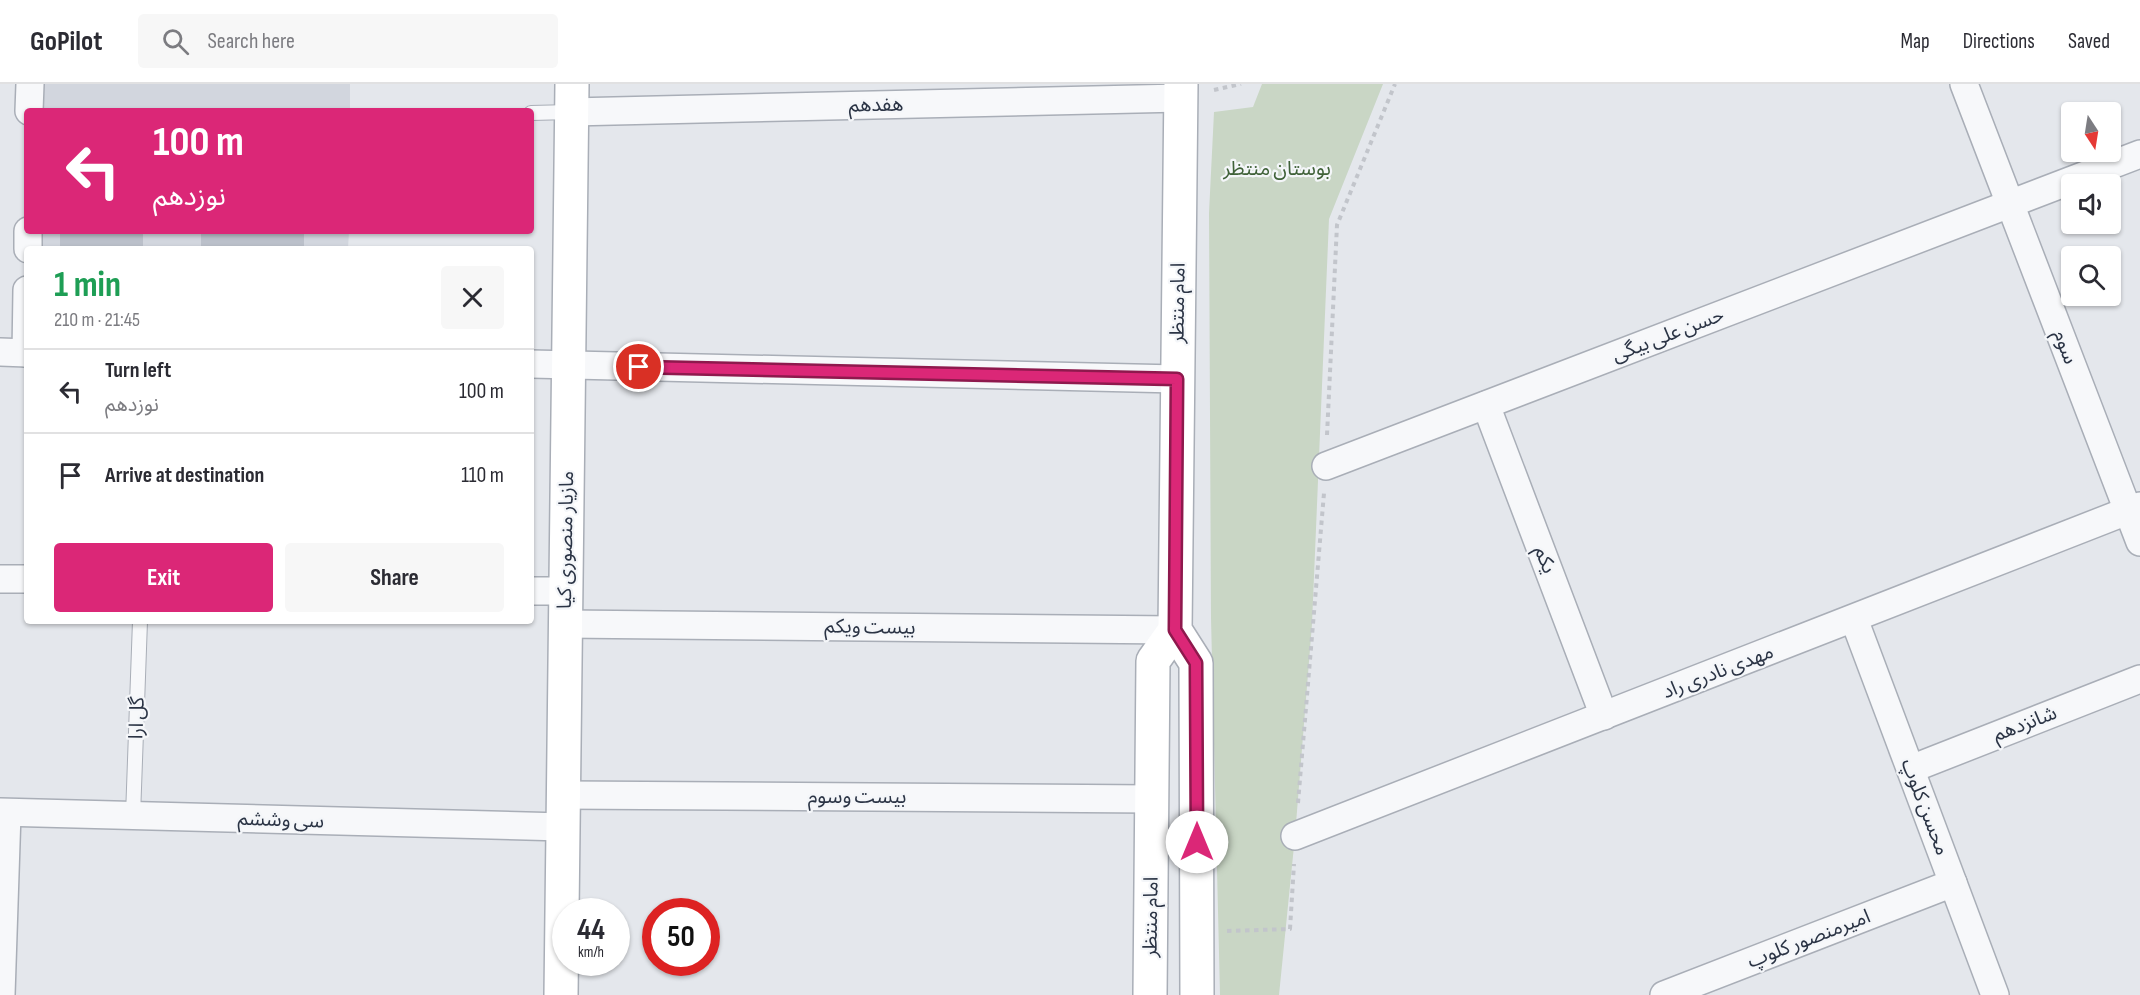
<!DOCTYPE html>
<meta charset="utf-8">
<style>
body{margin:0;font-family:"Sofia Sans Condensed","Noto Sans Arabic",sans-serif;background:#f7f7f7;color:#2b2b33;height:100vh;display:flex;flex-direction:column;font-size:22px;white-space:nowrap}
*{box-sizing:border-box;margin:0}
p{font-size:20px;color:#7c7c81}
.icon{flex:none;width:33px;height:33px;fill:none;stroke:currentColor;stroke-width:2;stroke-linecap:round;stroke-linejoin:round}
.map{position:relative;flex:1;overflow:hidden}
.panel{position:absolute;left:24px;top:162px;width:510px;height:378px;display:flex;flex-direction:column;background:#fff;border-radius:6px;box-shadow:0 2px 4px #0004}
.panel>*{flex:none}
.top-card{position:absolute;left:24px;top:24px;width:510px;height:126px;border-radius:6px;box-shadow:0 2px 4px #0004;background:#db2777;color:#fff;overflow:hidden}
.needle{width:39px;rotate:168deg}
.fabs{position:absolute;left:2061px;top:18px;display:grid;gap:12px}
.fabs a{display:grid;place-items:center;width:60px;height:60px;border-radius:6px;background:#fff;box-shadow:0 2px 4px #0004;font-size:30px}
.speed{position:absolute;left:552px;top:814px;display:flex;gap:12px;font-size:30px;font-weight:700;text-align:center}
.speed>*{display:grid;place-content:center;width:78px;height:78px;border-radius:50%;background:#fff;box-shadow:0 2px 4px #0004;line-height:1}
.speed small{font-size:15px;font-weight:400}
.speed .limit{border:9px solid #d22;background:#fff;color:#111}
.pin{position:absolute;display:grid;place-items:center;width:51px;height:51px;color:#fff;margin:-26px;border:3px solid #fff;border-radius:50%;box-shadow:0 2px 6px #0007}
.me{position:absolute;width:66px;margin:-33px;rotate:0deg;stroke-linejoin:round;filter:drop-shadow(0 0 4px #0008)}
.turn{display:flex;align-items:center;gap:21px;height:126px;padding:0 30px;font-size:27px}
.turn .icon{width:78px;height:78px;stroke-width:2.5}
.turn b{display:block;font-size:42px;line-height:51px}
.round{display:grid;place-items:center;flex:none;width:63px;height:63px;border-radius:6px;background:#f7f7f7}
.head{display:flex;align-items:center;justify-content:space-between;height:102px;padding:0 30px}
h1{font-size:36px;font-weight:700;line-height:45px;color:#1e9e55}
.cta{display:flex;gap:12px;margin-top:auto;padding:12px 30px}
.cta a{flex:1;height:69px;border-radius:6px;background:#db2777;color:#fff;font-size:24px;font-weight:700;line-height:69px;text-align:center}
.cta a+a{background:#f7f7f7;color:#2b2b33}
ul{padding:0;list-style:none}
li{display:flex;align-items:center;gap:18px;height:84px;padding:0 30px;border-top:2px solid #e1e1e2}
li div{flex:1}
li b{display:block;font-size:22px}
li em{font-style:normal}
header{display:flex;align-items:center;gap:36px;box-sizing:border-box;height:84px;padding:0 30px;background:#fff;border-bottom:2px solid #e1e1e2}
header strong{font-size:28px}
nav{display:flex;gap:33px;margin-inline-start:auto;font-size:21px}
.search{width:420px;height:54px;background:#f7f7f7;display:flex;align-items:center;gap:15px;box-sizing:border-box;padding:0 21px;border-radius:6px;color:#7c7c81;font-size:22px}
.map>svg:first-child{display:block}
</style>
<header>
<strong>GoPilot</strong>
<div class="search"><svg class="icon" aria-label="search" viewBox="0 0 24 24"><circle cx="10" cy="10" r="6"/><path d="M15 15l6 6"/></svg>Search here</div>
<nav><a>Map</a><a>Directions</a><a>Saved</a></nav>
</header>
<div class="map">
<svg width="2140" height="911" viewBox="0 0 2140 911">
<rect width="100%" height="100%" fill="#e4e7ec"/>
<!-- built -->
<g fill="#d2d6de">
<path d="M43 0H350V27H42Z"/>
<path d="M41 147H349L348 165H41Z"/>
</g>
<!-- green -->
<path fill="#c9d6c5" d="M1262 0H1383L1329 135 1312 540 1295 752 1279 911H1220L1211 534 1209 129 1214 28 1253 23Z"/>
<!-- building -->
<g fill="#bbc0ca">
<rect x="60" y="147" width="83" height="18"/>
<rect x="201" y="147" width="103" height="18"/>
</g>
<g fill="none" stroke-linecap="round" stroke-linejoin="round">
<!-- lane casing -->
<g stroke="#a9aeb7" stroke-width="16">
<g id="lane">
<path d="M531 29 571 28"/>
<path d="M133 732 140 537"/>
</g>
</g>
<!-- street casing -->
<g stroke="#a9aeb7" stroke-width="30">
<g id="street">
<path d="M1964 0 2140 458"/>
<path d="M29 27 30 0"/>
<path d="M571 28 1181 14"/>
<path d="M28 165V147"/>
<path d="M0 268 27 269"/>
<path d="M26 269 27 206"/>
<path d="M531 280 1177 295"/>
<path d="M1486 321 1604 632"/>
<path d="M1326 382 2140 70"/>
<path d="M0 495H27"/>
<path d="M531 507H566"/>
<path d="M1854 535 1995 911"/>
<path d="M565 540 1175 546"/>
<path d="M1911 685 2140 595"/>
<path d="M563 711 1152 715"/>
<path d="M0 728 563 743"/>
<path d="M1295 752 2140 422"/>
<path d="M1 911 7 729"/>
<path d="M1664 911 1953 799"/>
</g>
</g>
<!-- secondary casing -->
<g stroke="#a9aeb7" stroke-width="36">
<g id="secondary">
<path d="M1181 0 1175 546 1196 579 1197 911"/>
<path d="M561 911 572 0"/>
<path d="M1150 911 1153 577 1175 546"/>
</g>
</g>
<!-- path -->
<g stroke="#c2c5cb" stroke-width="4" stroke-dasharray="4.5 4.5" stroke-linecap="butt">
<path d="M1214 6 1241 0"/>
<path d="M1327 351 1337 141 1395 0"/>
<path d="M1298 719 1324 409"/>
<path d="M1227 847 1290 845 1294 780"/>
</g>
<!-- lane -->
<use href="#lane" stroke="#f7f8fa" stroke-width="14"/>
<!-- street -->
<use href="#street" stroke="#f7f8fa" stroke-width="27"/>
<!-- secondary -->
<use href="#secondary" stroke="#fff" stroke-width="33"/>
</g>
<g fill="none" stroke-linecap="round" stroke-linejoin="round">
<!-- route casing -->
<g stroke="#8e194d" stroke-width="15">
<path id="route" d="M639 283 1177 295 1175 546 1196 579 1197 758"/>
</g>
<!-- route -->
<use href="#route" stroke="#db2777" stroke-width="10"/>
</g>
<g text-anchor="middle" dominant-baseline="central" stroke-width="4.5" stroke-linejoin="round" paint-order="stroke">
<!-- street labels -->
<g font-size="20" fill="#2b3445" stroke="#f4f6f9">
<text transform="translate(876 21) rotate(-1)">هفدهم</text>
<text transform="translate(1178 219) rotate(-89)">امام منتظر</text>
<text transform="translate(1668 251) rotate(-21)">حسن علی بیگی</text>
<text transform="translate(2065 263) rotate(69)">سوم</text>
<text transform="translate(566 456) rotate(-89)">مازیار منصوری کیا</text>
<text transform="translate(1545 476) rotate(69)">یکم</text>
<text transform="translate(870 543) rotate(1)">بیست ویکم</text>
<text transform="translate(1718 588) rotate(-21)">مهدی نادری راد</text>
<text transform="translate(137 634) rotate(-88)">گل ارا</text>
<text transform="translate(2025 640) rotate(-21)">شانزدهم</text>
<text x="857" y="713">بیست وسوم</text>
<text transform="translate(1925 723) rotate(69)">محسن کلوپ</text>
<text transform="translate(281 736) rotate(2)">سی وششم</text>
<text transform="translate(1151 833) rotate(-89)">امام منتظر</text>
<text transform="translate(1809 855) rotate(-21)">امیرمنصور کلوپ</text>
</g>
<!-- park labels -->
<g font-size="20" fill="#3f6138" stroke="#f4f6f9">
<text x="1277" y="85">بوستان منتظر</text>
</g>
</g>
</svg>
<div class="fabs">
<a><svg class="needle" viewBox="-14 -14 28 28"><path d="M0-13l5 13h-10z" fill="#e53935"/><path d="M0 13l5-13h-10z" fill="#7c7c81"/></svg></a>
<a><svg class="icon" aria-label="sound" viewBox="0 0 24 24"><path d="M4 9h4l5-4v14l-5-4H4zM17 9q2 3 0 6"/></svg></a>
<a><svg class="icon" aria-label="search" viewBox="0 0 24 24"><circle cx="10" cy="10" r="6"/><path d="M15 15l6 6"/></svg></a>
</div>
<div class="speed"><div>44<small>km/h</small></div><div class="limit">50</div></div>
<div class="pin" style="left:639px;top:283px;background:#d93025"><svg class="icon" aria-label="arrive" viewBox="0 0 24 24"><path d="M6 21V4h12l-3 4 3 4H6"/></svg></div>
<svg class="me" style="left:1197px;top:758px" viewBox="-20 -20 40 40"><circle r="19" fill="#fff"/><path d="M0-13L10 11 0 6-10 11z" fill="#db2777"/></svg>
<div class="top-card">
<div class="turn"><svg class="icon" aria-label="left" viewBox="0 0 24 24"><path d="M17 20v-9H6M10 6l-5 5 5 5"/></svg><div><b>100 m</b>نوزدهم</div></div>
</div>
<section class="panel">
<div class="head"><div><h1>1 min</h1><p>210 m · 21:45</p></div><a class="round"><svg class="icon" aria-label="close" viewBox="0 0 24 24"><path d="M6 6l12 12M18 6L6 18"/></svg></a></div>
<ul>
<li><svg class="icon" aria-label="left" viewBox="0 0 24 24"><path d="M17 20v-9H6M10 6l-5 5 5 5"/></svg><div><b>Turn left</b><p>نوزدهم</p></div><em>100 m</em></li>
<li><svg class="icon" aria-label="arrive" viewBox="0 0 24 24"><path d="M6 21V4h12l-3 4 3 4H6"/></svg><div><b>Arrive at destination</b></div><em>110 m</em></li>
</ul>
<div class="cta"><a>Exit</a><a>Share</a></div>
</section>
</div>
